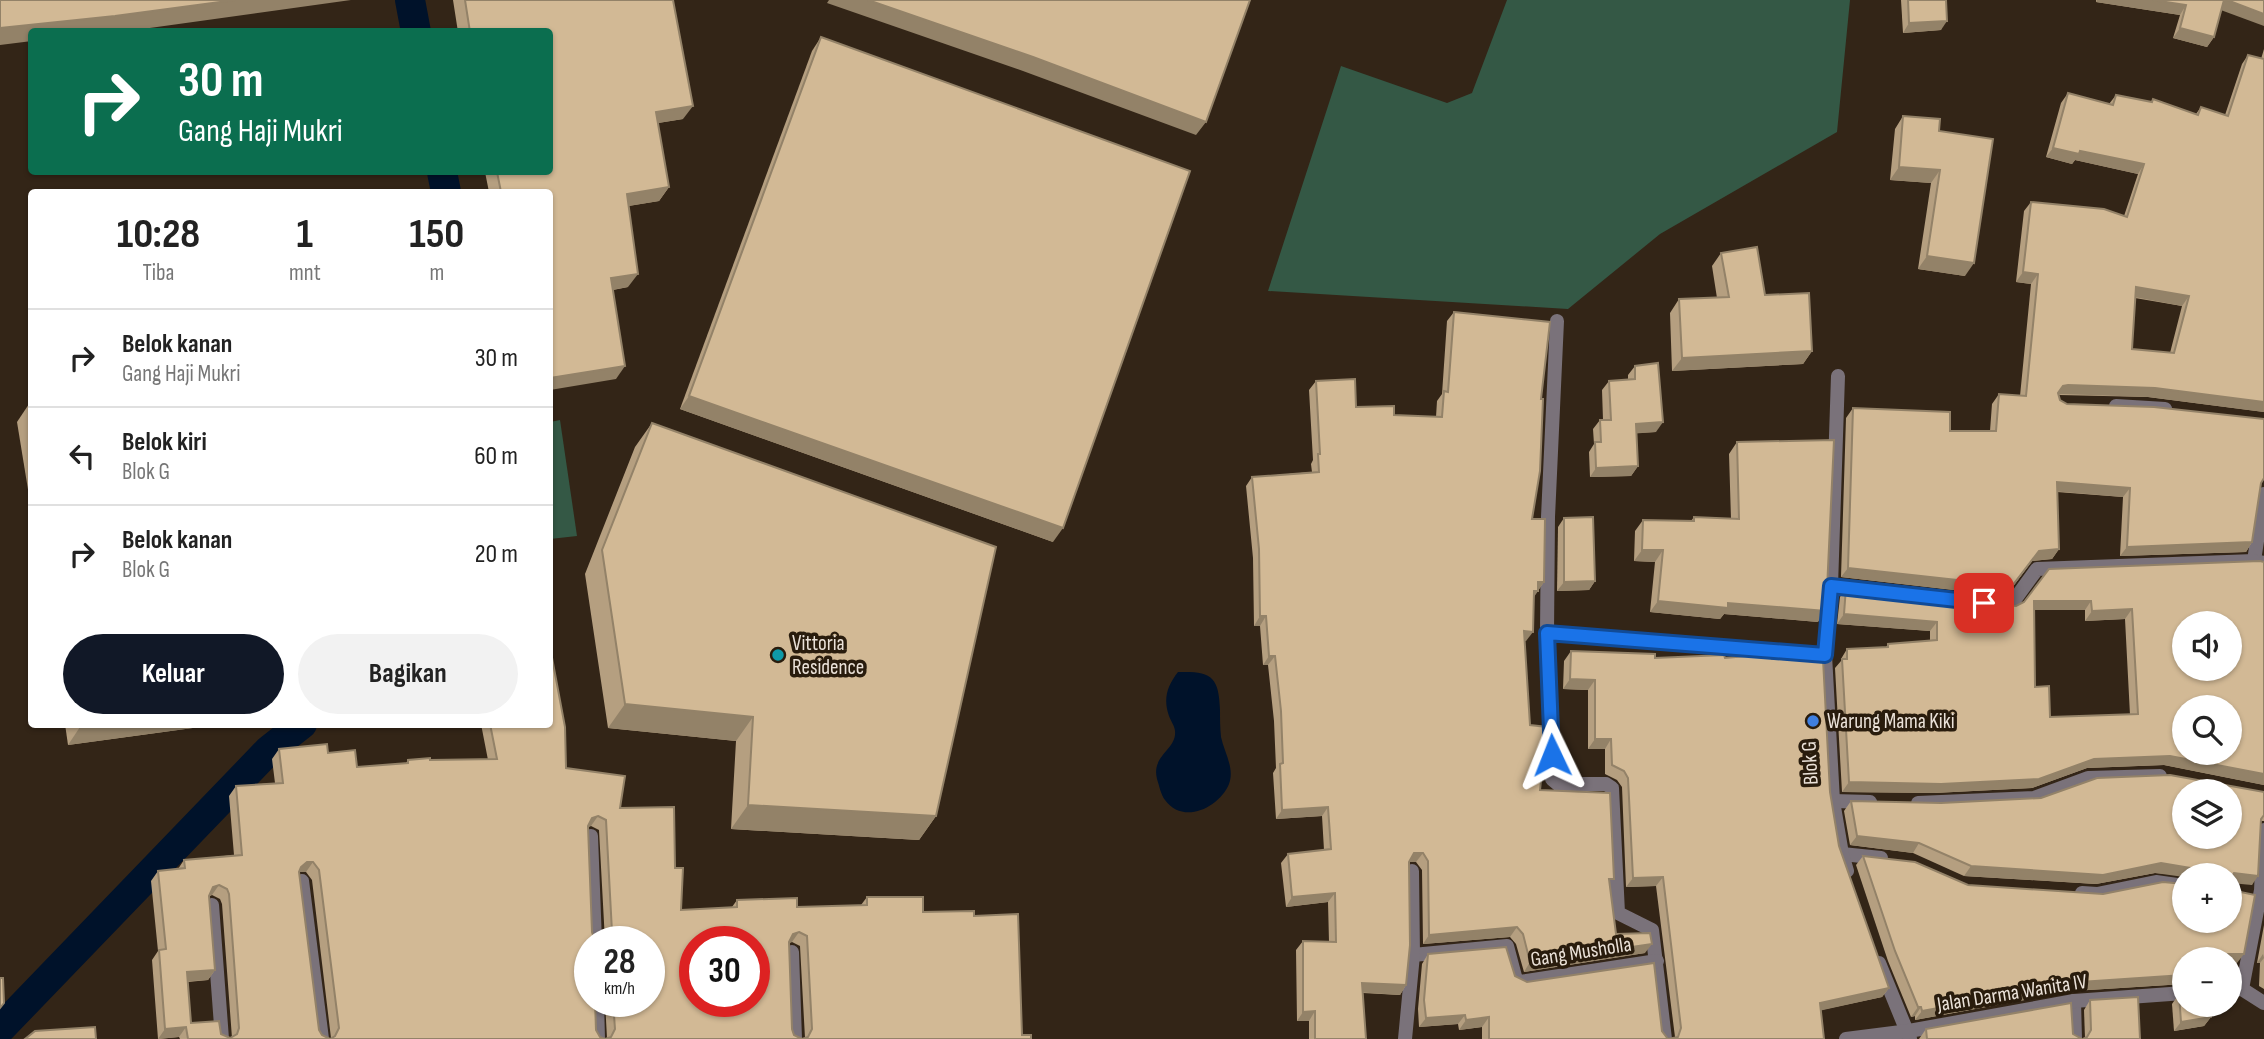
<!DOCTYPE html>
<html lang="id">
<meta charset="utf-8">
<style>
body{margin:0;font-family:"Sofia Sans Condensed",sans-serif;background:#f2f2f2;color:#222;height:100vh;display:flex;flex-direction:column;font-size:26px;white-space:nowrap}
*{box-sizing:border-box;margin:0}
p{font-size:23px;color:#767676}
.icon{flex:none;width:38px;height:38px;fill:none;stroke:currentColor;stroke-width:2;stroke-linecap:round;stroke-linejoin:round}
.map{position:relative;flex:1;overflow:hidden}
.side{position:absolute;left:28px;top:189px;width:525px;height:539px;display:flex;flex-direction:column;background:#fff;border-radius:7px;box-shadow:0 2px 5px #0004}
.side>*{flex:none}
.top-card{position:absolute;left:28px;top:28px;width:525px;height:147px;border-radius:7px;box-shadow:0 2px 5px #0004;background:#0b6e4f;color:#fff;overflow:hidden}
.controls{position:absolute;left:2172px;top:611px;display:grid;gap:14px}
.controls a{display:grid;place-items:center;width:70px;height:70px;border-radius:50%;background:#fff;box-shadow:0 2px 5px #0004;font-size:35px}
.speed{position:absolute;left:574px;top:926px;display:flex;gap:14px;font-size:35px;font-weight:700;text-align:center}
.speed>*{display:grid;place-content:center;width:91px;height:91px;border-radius:50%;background:#fff;box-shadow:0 2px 5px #0004;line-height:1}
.speed small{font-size:18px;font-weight:400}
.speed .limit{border:10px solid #d22;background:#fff;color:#111}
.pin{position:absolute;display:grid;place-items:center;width:60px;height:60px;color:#fff;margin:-30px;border-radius:14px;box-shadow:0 4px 10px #0006}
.me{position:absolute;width:77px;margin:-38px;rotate:358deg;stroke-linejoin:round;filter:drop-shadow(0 0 5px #0008)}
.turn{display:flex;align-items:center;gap:24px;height:147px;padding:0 35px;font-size:32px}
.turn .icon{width:91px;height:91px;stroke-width:2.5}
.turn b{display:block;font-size:49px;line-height:60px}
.eta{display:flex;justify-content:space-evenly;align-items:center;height:119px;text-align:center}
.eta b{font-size:42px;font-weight:700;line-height:49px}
.action{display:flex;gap:14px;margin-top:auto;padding:14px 35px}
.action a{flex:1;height:80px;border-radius:42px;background:#111827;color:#fff;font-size:28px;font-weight:700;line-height:80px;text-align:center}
.action a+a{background:#f2f2f2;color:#222}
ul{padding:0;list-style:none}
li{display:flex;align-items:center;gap:21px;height:98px;padding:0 35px;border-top:2px solid #e0e0e0}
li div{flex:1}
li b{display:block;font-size:26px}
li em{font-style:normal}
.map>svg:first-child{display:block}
</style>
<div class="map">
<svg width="2264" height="1039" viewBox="0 0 2264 1039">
<rect width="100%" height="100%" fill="#332517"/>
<!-- green -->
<g fill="#345845">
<path d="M1507 0H1850L1837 132 1660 234 1568 309 1268 291 1341 66 1447 103 1472 93Z"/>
<path d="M560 420 577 536 550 539V422Z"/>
</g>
<!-- water -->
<path fill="#00122a" d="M1178 672C1211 671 1219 676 1220 710 1220 718 1220 728 1221 737 1224 752 1235 768 1229 784 1219 808 1183 825 1165 800 1161 795 1159 785 1157 779 1151 755 1177 750 1175 731 1175 727 1171 721 1169 716 1163 699 1167 686 1178 672Z"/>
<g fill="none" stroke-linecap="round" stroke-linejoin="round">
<!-- canal -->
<g stroke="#00122a" stroke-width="30">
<path d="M410 0 416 32"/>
<path d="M442 172 446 192"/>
<path d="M0 1029 269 750 302 724"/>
</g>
<!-- street -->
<g stroke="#7a727a" stroke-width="14">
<path d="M1557 321 1548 517 1547 633 1552 779 1558 784H1606L1612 788 1618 913 1652 930 1665 1039"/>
<path d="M2116 406 2165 409"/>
<path d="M2264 494 2254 561 2264 563"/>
<path d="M1831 586 1838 376"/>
<path d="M1994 604 2010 606 2037 569 2254 561"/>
<path d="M1547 633 1825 655"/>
<path d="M1833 801 1870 802"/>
<path d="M1918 803 2034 798 2088 778 2160 776"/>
<path d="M591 836 595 942"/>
<path d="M1842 854 1881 858"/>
<path d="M1847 871 1842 854 1833 801 1825 655 1831 586 1863 590"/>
<path d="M302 881 322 1039"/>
<path d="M2082 893 2097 894 2156 882 2184 886"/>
<path d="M212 905 222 1039"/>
<path d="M792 952 795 1039"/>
<path d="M1413 955 1507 946 1516 980 1520 982 1657 961"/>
<path d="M1879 963 1910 1039"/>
<path d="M2242 989 2261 890 2264 830"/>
<path d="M2230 990 2242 989 2264 1003"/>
<path d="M597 1001 598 1039"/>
<path d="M2074 1001 2075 1039"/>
<path d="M1405 1039 1413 955 1412 871"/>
<path d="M1846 1039 1909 1031 2074 1001 2184 993"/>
</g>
</g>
<!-- wall -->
<g fill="#b59f80" fill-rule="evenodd">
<path d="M453 0H673L683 119 658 123 669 187 659 201 628 206V287L613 290 616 379 550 192H489L485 172H550V32H458Z"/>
<path d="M1901 0H1946L1941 30 1903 33Z"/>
<path d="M2096 0H2264L2221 10 2214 37 2207 47 2173 38 2180 15 2096 2Z"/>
<path d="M821 37 1053 542 680 409 812 51Z"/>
<path d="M2264 49V412L2148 397 2059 395 2060 400 2067 404 2261 486 2252 542 2246 552 2120 556 2123 497 2057 492 2059 549 2052 559 2032 561 2006 596 1841 577 1846 418 1853 408 1950 431H1990L1992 404 1999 394 2020 396 2031 284 2016 282 2024 211 2031 202 2124 216 2138 174 2075 160 2072 164 2046 157 2061 103 2068 93 2109 104 2116 95 2151 102 2153 99 2196 114 2201 107 2225 115 2242 64 2248 55 2261 59ZM2135 298 2182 306 2170 353 2132 349Z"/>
<path d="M1903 116 1939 131 1965 276 1918 269 1931 183 1890 180 1895 129Z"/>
<path d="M1721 253 1765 295 1812 351 1803 364 1672 371 1670 313 1679 299 1717 298 1712 266Z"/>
<path d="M1454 312 1541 399 1532 519 1544 582 1534 596 1526 641H1524L1530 725 1540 790 1609 885 1616 934 1645 953 1524 972 1516 944 1510 937 1423 944 1422 870 1416 862H1409L1406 985 1400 995 1363 993 1366 1039H1309V1021H1297L1296 950 1303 941 1329 942 1328 902 1286 907 1281 863 1288 854 1324 850 1322 816 1276 819 1273 773 1276 768 1274 721 1268 665H1263L1260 626H1254L1253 558 1246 486 1252 477 1312 472 1311 464 1313 460 1309 390 1316 381 1356 407 1394 415 1436 417 1437 401 1442 394 1447 321Z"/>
<path d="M1635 366 1656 432 1636 433 1638 466 1631 476 1590 477 1589 452 1594 444 1593 429 1600 420H1603L1602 390 1609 381 1628 380V375Z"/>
<path d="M29 404H32V514L17 422Z"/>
<path d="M652 423 936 816 919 840 731 829 736 741 608 728 585 574 635 447Z"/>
<path d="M1737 442 1818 622 1724 614 1720 619 1650 612 1655 562 1634 561 1635 531 1643 520 1691 521 1694 517 1731 519 1729 454Z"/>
<path d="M1564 518 1595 581 1589 590 1557 591 1558 527Z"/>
<path d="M2264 562V785L2164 765 2087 768 2032 788 1934 793 1842 792 1835 668 1841 661V659L1847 649 1886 647 1888 644 1930 641V631L1837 624 1840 597 1846 587 2016 606ZM2034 610H2085V621L2125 619 2130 715 2050 717 2035 687Z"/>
<path d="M1571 651 1655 658 1772 659 1830 792 1839 846 1889 988 1882 997 1821 1010 1824 1039H1482V1027L1459 1030 1458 1024 1419 1027 1418 1009 1422 964 1428 954 1515 976 1527 982 1662 1031 1668 1039 1675 1037 1656 886 1626 887 1622 787 1617 780 1605 774V749H1588V690L1563 689 1564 661Z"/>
<path d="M65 724H222L68 745Z"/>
<path d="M481 724H550L566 768 620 808 675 868 681 910 732 907 737 900 797 907 861 905 867 897 923 912 974 916 1022 1035 1031 1039H180L179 1037 158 1039 152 960 158 951 151 881 158 871 178 869 184 860 234 855 229 796 236 786 275 783 272 759 279 749 328 753 357 767 406 763 408 760H488ZM591 826 599 830 605 941 649 1001H605L607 1038 605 1039 600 1037 596 1030 590 942 588 827ZM299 872H306L312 880 331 1038 330 1039 322 1035 319 1030ZM212 895 220 899 222 904 232 1038H230L221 1034 191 1023 188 982 208 980 215 970 209 896ZM792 942 800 946 805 1038 802 1039 794 1035 792 1029 789 943Z"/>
<path d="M2264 792V821H2261L2252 885 2230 875H2184L2155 873 2096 884 1964 876 1913 853 1850 845 1844 811 1851 801 1941 803Z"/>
<path d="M1863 856 1968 885 2103 894 2237 963 2184 959V984L2073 991 1915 1020V1016L1911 1017 1888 961 1856 865Z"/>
<path d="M2264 925V989L2259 986 2260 963H2257Z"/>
<path d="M2179 994 2211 1017 2204 1026 2174 1031 2172 1004Z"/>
<path d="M2090 1000 2140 1039 2085 1038 2084 1010Z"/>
<path d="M1926 1029 2073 1034 2082 1039H1919Z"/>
</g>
<!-- shaded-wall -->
<g fill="#938268">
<path d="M235 0H351L121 32H32V41L0 45V28Z"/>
<path d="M829 0H868L1033 57 1206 122 1196 135 1023 71 827 3Z"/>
<path d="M2097 0H2153L2186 5 2180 15 2096 2Z"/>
<path d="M2224 0H2227L2264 14V26L2218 9Z"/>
<path d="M1947 21 1941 30 1903 33 1909 23Z"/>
<path d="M2180 28 2214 37 2207 47 2173 38Z"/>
<path d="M693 106 683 119 646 125 656 112Z"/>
<path d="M2053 148 2080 151 2144 164 2138 174 2075 160 2072 164 2046 157Z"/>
<path d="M1899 167 1940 170 1931 183 1890 180Z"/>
<path d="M669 187 659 201 617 208 627 194Z"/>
<path d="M1927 256 1974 263 1965 276 1918 269Z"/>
<path d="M2023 272 2038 274 2031 284 2016 282Z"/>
<path d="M638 274 628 287 601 292 611 278Z"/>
<path d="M2136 287 2189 296 2182 306 2129 296Z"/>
<path d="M1812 351 1803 364 1672 371 1682 358Z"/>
<path d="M625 366 616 379 550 390V378Z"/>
<path d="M2068 385 2155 388 2264 402V412L2148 397 2061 394 2056 396 2063 386Z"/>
<path d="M689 396 1063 528 1053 542 680 409Z"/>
<path d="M1663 422 1656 432 1629 434 1636 424Z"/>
<path d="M1638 466 1631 476 1590 477 1596 468Z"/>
<path d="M2057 482 2130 488 2123 497 2051 491Z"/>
<path d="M2252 542 2246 552 2120 556 2127 547Z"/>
<path d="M2059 549 2052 559 2032 561 2006 596 1841 577 1848 568Z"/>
<path d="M1642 550H1663L1655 562 1634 561Z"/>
<path d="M1595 581 1589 590 1557 591 1564 582Z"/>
<path d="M1538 582H1544L1532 600Z"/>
<path d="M1658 601 1728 603 1826 611 1818 622 1724 614 1720 619 1650 612Z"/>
<path d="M2034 601H2091L2085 610H2027Z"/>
<path d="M2132 609 2125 619 2085 621 2092 611Z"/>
<path d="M1844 614 1937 622 1930 631 1837 624Z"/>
<path d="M1260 616H1266L1260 626H1254Z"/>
<path d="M1524 631 1533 632 1526 641H1517Z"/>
<path d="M1269 656H1275L1268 665H1263Z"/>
<path d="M1570 679 1595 680 1588 690 1563 689Z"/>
<path d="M625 704 753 717 736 741 608 728Z"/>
<path d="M103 724H222L68 745 80 727Z"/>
<path d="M1595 739H1611L1605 749H1588Z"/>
<path d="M2170 756 2264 774V785L2164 765 2087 768 2032 788 1934 793 1842 792 1849 782 2094 759Z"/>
<path d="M748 805 936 816 919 840 731 829Z"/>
<path d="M1328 807 1322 816 1276 819 1282 810Z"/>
<path d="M598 816 591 826 585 828 592 818Z"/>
<path d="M1857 836 1919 843 1913 853 1850 845Z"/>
<path d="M1414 853H1423L1416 862H1408Z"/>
<path d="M307 862H313L306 872H300L293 877 301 867Z"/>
<path d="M2161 863 2196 869 2192 875H2184V877L2155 873 2096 884 1964 876 1971 866Z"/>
<path d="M2234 873 2258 876 2252 885 2230 883V878Z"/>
<path d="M1663 877 1656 886 1626 887 1633 878Z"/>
<path d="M219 885 212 895 206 898 213 887Z"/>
<path d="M1335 893 1328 902 1286 907 1292 897Z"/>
<path d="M1517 927 1510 937 1423 944 1429 935Z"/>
<path d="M799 932 792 942 786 944 793 934Z"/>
<path d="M1652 944 1645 953 1524 972 1530 962Z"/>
<path d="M2206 954H2244L2237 963H2230V959H2202Z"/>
<path d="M2263 954 2264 958 2260 963H2257Z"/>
<path d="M215 970 208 980 180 982 187 972Z"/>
<path d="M2184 975V984L2073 991 1915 1020 1922 1011 2080 982Z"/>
<path d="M1362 983 1406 985 1400 995 1355 992Z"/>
<path d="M1889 988 1882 997 1814 1012 1820 1003Z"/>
<path d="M1918 1007H1921L1915 1016 1911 1017Z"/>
<path d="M1315 1011 1309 1021H1297L1303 1012Z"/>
<path d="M1465 1015 1458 1024 1419 1027 1426 1018Z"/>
<path d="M1489 1017 1482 1027 1459 1030 1466 1020Z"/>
<path d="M2211 1017 2204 1026 2174 1031 2181 1022Z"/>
<path d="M186 1027 179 1037 158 1039 165 1029Z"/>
</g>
<!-- building -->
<g fill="#d2b995" stroke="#938268" stroke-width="2" fill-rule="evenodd">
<path d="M0 0H235L115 16 0 28Z"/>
<path d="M465 0H673L693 106 656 112 669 187 627 194 638 274 611 278 625 366 550 378V192H501L497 172H550V32H470Z"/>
<path d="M868 0H1250L1206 122 1033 57Z"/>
<path d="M1908 0H1946L1947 21 1909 23Z"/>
<path d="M2153 0H2224L2214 37 2180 28 2186 5Z"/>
<path d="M2227 0H2264V14Z"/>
<path d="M821 37 1190 171 1063 528 689 396Z"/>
<path d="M2248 55 2264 59V402L2155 388 2068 385 2063 386 2058 393 2060 400 2067 404 2154 407 2264 419V478L2261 483 2252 542 2127 547 2130 488 2057 482 2059 549 2039 551 2012 586 1848 568 1853 408 1950 412V431H1996L1999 394 2026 396 2038 274 2023 272 2031 202 2104 209 2127 217 2144 164 2080 151 2079 154 2053 148 2068 93 2113 105 2116 95 2152 102 2153 99 2198 115 2201 107 2228 116ZM2136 287 2189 296 2174 353 2132 349Z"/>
<path d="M1903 116 1940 119 1939 131 1993 139 1974 263 1927 256 1940 170 1899 167Z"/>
<path d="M1757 247 1765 295 1809 293 1812 351 1682 358 1679 299 1729 297 1721 253Z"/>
<path d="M1454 312 1550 322 1541 399H1543L1540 471 1532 519H1545L1544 582H1538V591H1534L1533 632 1524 631 1530 725 1547 727 1540 790 1610 793 1614 879H1609L1616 934 1650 933 1652 944 1530 962 1523 934 1517 927 1429 935 1428 861 1423 853H1414L1409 862 1410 945 1406 985 1362 983 1366 1039H1315V1011L1303 1012V941L1336 942 1335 893 1292 897 1288 854 1331 849 1328 807 1282 810 1280 764 1283 763 1281 711 1275 656H1269L1266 616H1260L1259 549 1252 477 1319 472 1318 454H1320L1316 381 1355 379 1356 407 1394 406V415L1442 417 1444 391 1448 392Z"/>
<path d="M1658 363 1663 422 1636 424 1638 466 1596 468 1595 442H1601L1600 420H1611L1609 381 1635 379V366Z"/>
<path d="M652 423 996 547 936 816 748 805 753 717 625 704 602 550Z"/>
<path d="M1834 440 1826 611 1728 603V608L1658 601 1663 550H1642L1643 520 1694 521V517L1739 519 1737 442Z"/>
<path d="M1593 517 1595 581 1564 582V518Z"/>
<path d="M2260 561 2264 562V774L2170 756 2094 759 2039 779 1941 784 1849 782 1842 659H1847V649L1888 647V644L1937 640V622L1844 614 1846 587 2016 606 2024 602 2049 569ZM2034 601H2091L2092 611 2132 609 2138 714 2050 717 2049 686 2035 687ZM2184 623H2230V668H2184ZM2184 707H2230V752H2184Z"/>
<path d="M550 647 565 727 566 768 625 776 620 808 674 807 675 868H683L681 910 737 907V900L797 898V907L867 905V897H923V912L974 911V916L1018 914 1022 1035H1031V1039H188L186 1027 165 1029 159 950 166 949 158 871 185 868 184 860 242 855 236 786 283 783 279 749 327 744 328 753 355 750 357 767 408 763V760L430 758V760L497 759 490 724H550ZM598 816 606 820 612 932 608 940 602 942H649V1001H613L615 1029 611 1037 605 1039 600 1037 596 1030 595 1001H590V942H602L594 938 592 932 588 826 592 818ZM307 862H313L319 870 339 1028 335 1036 330 1039 322 1035 319 1030 299 872 301 867ZM219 885 227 889 229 894 239 1028 237 1034 230 1038 221 1034 219 1021 191 1023 187 972 215 970 209 896 213 887ZM799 932 807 936 812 1029 808 1037 802 1039 794 1035 792 1029 789 942 793 934ZM695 942H754V1001H695Z"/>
<path d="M1571 651 1655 654V658L1724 655 1725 658 1771 654 1772 659H1823L1830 792 1839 846 1889 988 1820 1003 1824 1039H1489V1017L1466 1020 1465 1015 1426 1018 1424 1000 1428 954 1506 947 1515 976 1527 982 1654 963 1662 1031 1668 1039 1678 1037 1681 1028 1663 877 1633 878 1628 778 1624 771 1612 765 1611 739H1595V680L1570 679Z"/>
<path d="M80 724H103L80 727Z"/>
<path d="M2170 775 2264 792V815L2261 819 2258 876 2234 873 2230 878V875H2199L2196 869 2161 863 2103 875 1971 866 1919 843 1857 836 1851 801 1941 803 2041 798 2097 778ZM2184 791H2230V836H2184Z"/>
<path d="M1863 856 1915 862 1968 885 2103 894 2163 882 2184 884V920H2230V886L2231 890 2255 895 2244 954H2206V959H2184V975L2080 982 1922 1011 1921 1007H1918L1895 951Z"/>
<path d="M0 978H3L4 1003 0 1008Z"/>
<path d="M2179 994H2184V1004H2210L2211 1017 2181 1022Z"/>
<path d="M2138 997 2140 1039H2083L2087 1037 2091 1030 2090 1000Z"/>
<path d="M2071 1003 2073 1034 2082 1039H1927L1926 1029Z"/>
<path d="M95 1027 96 1039H25L35 1031Z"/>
</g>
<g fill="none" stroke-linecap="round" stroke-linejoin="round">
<!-- route casing -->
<g stroke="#114b97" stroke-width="18">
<path id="route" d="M1552 755 1547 633 1825 655 1831 586 1984 603"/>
</g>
<!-- route -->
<use href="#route" stroke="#1a73e8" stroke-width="12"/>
</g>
<!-- markers -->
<circle fill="#0f9aa8" stroke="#291c0d" stroke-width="2.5" cx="778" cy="655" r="7"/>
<circle fill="#3f7fe0" stroke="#291c0d" stroke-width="2.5" cx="1813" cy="721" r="7"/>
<g text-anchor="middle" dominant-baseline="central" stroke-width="7" stroke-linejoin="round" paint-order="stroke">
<!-- poi labels -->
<g font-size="21" fill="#ebe2d9" stroke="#291c0d" text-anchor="start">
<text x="792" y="643">Vittoria<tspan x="792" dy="24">Residence</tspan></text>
<text x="1827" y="721">Warung Mama Kiki</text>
</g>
<!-- street labels -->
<g font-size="21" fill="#ebe2d9" stroke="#291c0d">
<text transform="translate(1810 763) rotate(-93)">Blok G</text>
<text transform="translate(1581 952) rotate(-9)">Gang Musholla</text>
<text transform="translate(2012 993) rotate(-9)">Jalan Darma Wanita IV</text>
</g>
</g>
</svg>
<div class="controls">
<a><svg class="icon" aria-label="sound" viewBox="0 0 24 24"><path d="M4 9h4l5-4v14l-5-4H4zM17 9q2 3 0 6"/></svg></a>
<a><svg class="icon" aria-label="search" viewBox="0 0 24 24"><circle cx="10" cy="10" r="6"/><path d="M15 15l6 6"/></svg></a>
<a><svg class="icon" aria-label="layers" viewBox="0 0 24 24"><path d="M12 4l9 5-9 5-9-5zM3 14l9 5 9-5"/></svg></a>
<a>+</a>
<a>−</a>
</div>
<div class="speed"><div>28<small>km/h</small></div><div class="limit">30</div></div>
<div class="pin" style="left:1984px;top:603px;background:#d93025"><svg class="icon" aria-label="arrive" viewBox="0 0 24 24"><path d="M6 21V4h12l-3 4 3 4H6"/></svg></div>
<svg class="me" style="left:1552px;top:755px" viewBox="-20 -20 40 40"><path d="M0-17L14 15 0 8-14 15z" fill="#1a73e8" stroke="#fff" stroke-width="4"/></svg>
<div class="top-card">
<div class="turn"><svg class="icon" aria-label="right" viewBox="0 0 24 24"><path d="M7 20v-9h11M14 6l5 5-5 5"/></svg><div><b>30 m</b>Gang Haji Mukri</div></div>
</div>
<section class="side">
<div class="eta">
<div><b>10:28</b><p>Tiba</p></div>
<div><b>1</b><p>mnt</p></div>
<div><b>150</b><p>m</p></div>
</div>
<ul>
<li><svg class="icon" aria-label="right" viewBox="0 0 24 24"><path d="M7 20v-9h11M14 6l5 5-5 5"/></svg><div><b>Belok kanan</b><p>Gang Haji Mukri</p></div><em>30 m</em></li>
<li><svg class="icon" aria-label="left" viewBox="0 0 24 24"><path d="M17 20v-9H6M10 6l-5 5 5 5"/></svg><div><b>Belok kiri</b><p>Blok G</p></div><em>60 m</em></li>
<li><svg class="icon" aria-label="right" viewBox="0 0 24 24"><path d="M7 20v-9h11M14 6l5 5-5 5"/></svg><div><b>Belok kanan</b><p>Blok G</p></div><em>20 m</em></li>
</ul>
<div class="action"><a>Keluar</a><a>Bagikan</a></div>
</section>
</div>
